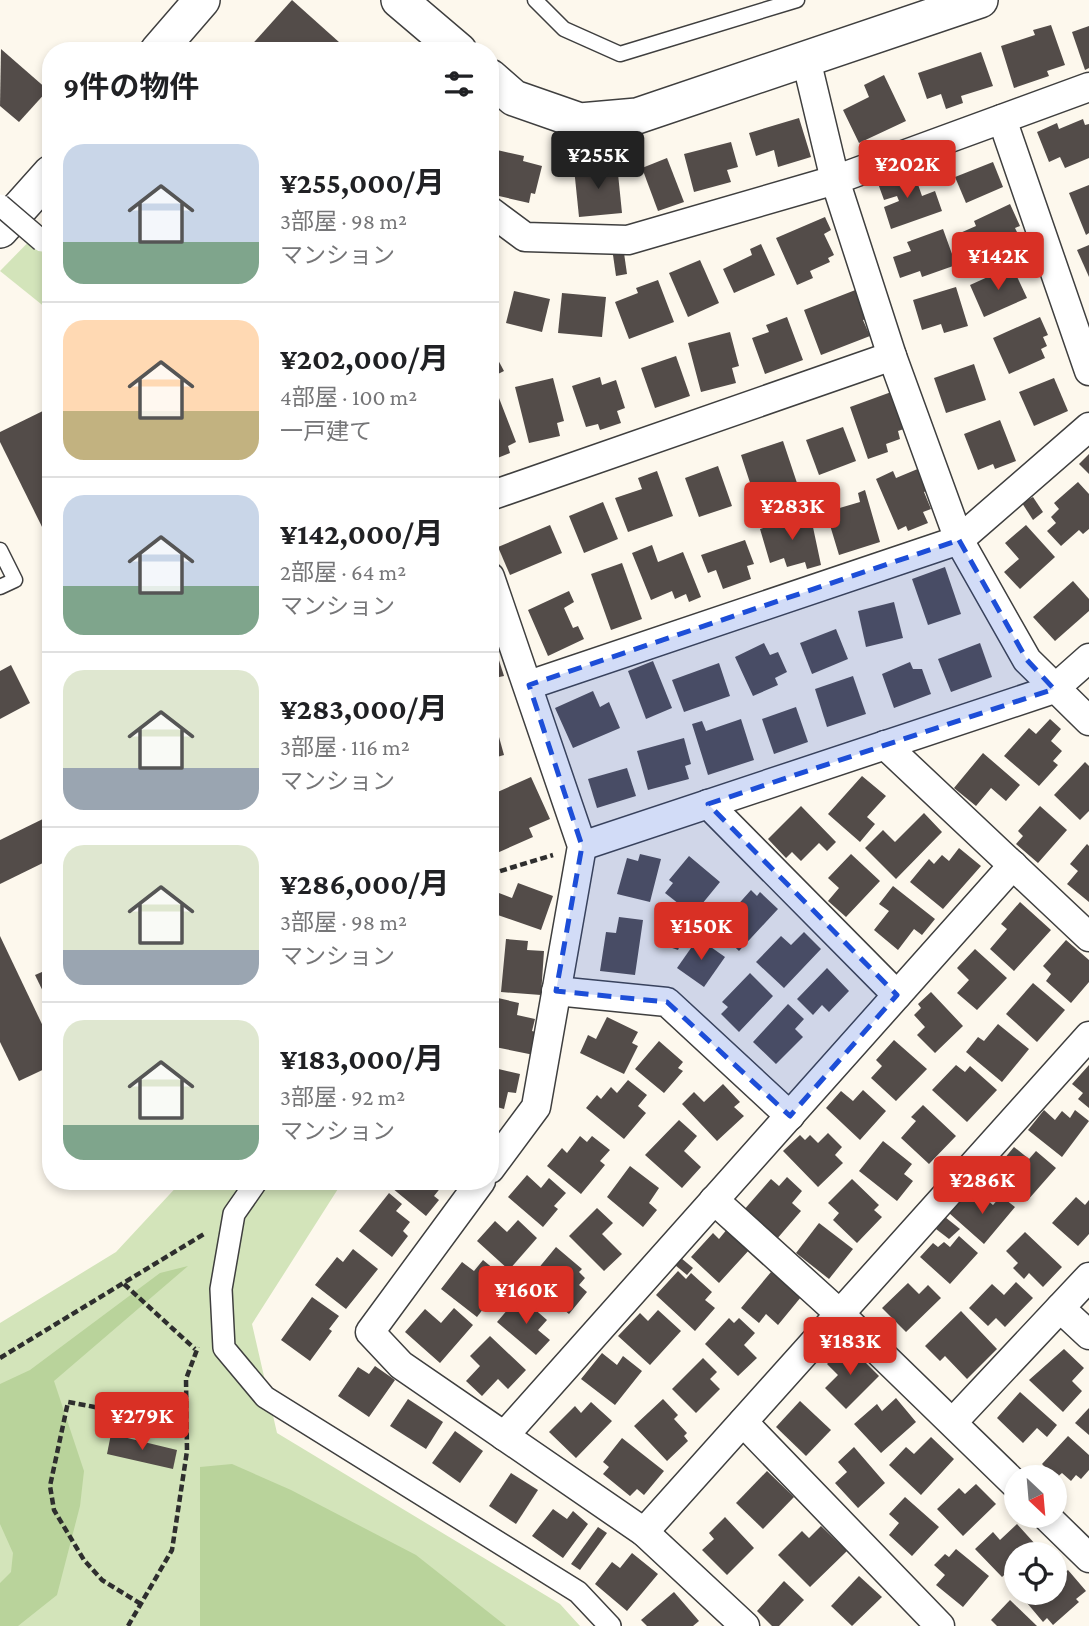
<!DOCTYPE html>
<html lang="ja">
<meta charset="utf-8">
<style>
:root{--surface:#fff;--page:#f6f6f6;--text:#202124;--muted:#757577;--line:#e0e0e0;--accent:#d93025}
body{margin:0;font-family:"Crimson Pro","Noto Sans JP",serif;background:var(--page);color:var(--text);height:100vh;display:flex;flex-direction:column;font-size:26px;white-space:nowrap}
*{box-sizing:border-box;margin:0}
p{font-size:23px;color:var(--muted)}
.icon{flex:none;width:38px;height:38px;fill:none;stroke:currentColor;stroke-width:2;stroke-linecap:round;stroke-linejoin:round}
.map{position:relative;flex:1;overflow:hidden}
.sheet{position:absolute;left:42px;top:42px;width:457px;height:1148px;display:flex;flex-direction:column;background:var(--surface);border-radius:28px;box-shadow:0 4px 10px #0003}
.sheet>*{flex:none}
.needle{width:46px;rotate:154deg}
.fabs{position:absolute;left:1004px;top:1465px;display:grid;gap:14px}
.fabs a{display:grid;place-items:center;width:63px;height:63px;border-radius:50%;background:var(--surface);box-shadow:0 4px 10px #0003;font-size:35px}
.price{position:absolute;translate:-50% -60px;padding:0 16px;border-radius:7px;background:var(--accent);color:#fff;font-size:23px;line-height:46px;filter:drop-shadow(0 2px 4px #0008)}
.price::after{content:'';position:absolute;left:50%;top:42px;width:21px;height:16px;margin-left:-10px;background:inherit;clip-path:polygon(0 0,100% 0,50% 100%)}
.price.on{background:#222;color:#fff}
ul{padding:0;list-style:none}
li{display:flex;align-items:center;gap:21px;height:175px;padding:0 21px}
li+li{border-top:2px solid var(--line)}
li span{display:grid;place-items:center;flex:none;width:196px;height:140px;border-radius:21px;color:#555}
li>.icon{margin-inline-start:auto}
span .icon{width:84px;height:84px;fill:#fffc;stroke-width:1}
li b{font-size:30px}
h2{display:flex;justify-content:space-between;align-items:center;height:84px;padding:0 21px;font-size:30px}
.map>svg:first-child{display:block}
</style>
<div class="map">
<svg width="1089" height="1626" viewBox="0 0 1089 1626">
<rect width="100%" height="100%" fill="#fdf8ed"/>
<g fill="#d3e4ba">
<path d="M51,219V312L0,271Z"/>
<path d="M182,1181H343L252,1324L277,1433L560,1604L580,1626H0V1323L116,1252Z"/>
</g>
<g fill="#b9d39b">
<path d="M188,1266L54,1381L84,1471L80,1506L57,1595L18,1626H0V1583L11,1572L13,1553L0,1524V1384L30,1370L160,1273Z"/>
<path d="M232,1464L291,1490L416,1555L506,1626H200V1467Z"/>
</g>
<g fill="#534c49">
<path d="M292,0L349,51H246Z"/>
<path d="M1051,25L1065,65L1047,71L1049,76L1014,88L1001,46L1035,35L1033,30Z"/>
<path d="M1089,26V68L1085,70L1072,32Z"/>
<path d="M1,49L48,90L19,122L0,106Z"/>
<path d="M981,52L993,86L961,96L963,103L946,109L941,94L927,99L918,73Z"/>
<path d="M884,75L906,121L859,143L843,110L869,97L864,85Z"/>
<path d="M799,118L811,157L778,167L774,150L756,156L749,133Z"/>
<path d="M1083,119L1085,125L1089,124V158L1065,168L1060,157L1049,162L1037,132L1057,123L1059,129Z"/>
<path d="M731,142L738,167L727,170L731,182L694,192L684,154Z"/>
<path d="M497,150L524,156L523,161L542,166L535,194L531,193L529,203L490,194Z"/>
<path d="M667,158L684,202L658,211L642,168Z"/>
<path d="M993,162L1003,187L966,203L955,177Z"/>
<path d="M617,164L622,213L579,217L574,168Z"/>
<path d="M895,172L898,180L914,173L922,196L935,191L942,211L891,229L884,207L899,201L897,196L884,200L876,178Z"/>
<path d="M1089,185V233L1086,235L1069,193Z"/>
<path d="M1010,204L1020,226L1015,228L1022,242L974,263L960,233L976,226L974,221Z"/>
<path d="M825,217L831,230L824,234L834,255L828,258L830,262L810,271L813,278L797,285L776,238Z"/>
<path d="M943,229L956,265L922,277L920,271L900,278L893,257L911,251L907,242Z"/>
<path d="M761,244L775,275L734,293L723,269L752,255L750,249Z"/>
<path d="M1089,245V277L1077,250Z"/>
<path d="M624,253L627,274L616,276L613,255Z"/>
<path d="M700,260L719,303L688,317L669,273Z"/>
<path d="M1012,266L1027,298L984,317L970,285Z"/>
<path d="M658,280L674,322L629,339L615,302L638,293L636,288Z"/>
<path d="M956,287L968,326L944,333L941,324L922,330L913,300Z"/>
<path d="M858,289L870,318L863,320L870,336L821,355L804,310Z"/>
<path d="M514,291L550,299L542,332L506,323Z"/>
<path d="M562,293L606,297L602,337L558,333Z"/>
<path d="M787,317L803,360L765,374L752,338L769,332L766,325Z"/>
<path d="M1040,317L1048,335L1043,337L1047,346L1041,349L1045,358L1009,374L993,338Z"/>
<path d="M730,332L739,366L732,368L736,383L701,392L688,343Z"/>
<path d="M490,345L504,371L490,378Z"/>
<path d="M676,356L690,396L655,408L641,368Z"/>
<path d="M974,364L986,400L946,413L934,378Z"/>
<path d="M600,377L602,385L616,380L625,408L617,411L621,423L600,430L598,424L586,427L572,386Z"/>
<path d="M553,378L564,421L557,423L560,436L529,443L515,387Z"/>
<path d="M1054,378L1068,411L1034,426L1019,392Z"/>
<path d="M894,391L907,428L898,431L900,439L886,444L888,452L868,459L850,407Z"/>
<path d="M499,398L516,442L508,446L510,453L490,461V402Z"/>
<path d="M51,407V545L0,442V432Z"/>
<path d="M1000,420L1016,461L995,469L993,464L978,470L964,434Z"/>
<path d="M843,427L856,461L819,475L806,440Z"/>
<path d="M783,441L798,486L774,494L771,486L753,492L741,455Z"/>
<path d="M1089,454V474L1079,464Z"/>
<path d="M718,466L732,506L699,517L685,478Z"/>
<path d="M920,468L929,490L924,492L931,509L923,512L928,523L908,531L906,526L898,530L876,479L893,471L896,478Z"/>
<path d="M657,471L673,516L628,532L615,498L642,489L638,478Z"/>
<path d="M1078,482L1089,494V529L1083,534L1079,530L1061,546L1047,531L1056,523L1051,517L1059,509L1054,503Z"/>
<path d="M865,490L880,542L839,555L826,512L860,502L858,493Z"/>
<path d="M1033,497L1043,512L1033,520L1022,503Z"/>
<path d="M603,502L618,539L584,553L569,516Z"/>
<path d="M810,513L821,565L807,569L805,562L787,567L784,558L770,563L760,529Z"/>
<path d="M550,525L562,553L510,575L498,547Z"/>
<path d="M1026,525L1055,557L1020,589L1004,572L1019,559L1005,543Z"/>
<path d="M745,540L754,564L747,566L751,579L723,589L716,570L708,573L701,555Z"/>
<path d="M652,545L658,562L683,552L701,597L689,602L686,594L675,599L672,591L651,600L632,553Z"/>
<path d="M622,563L642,619L611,630L591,574Z"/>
<path d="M945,567L961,614L928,625L912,579Z"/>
<path d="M1073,581L1089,599V611L1055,641L1033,617Z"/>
<path d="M569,591L574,602L564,608L573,628L578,626L584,639L548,656L528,610Z"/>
<path d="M894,602L903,638L866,647L858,611Z"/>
<path d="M836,629L848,659L812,674L800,643Z"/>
<path d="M764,643L770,655L778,652L787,672L775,678L778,685L753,696L735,657Z"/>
<path d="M980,643L992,677L951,692L938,659Z"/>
<path d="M497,654L504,676L490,679V656Z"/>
<path d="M653,661L672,708L646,719L628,671Z"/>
<path d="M910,662L913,669H922L931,694L894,708L882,674Z"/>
<path d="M719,663L730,696L684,712L672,680Z"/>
<path d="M11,665L30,703L0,719V671Z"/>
<path d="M853,676L866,714L827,727L815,689Z"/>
<path d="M593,691L600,707L609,702L620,728L573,748L555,708Z"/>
<path d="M796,707L808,742L774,754L762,719Z"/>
<path d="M741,719L754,760L708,775L692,724L702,721L706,731Z"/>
<path d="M1050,719L1061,729L1051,741L1062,751L1053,761L1058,765L1039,786L1004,756L1029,728L1036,734Z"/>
<path d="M491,731L493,739L499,737L504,755L490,759Z"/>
<path d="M684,738L691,764L685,766L689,779L648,790L637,751Z"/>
<path d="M983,753L1020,785L1006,801L991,788L976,806L954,788Z"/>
<path d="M1085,762L1089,766V811L1080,820L1054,795Z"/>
<path d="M627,768L636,796L597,808L588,779Z"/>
<path d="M862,776L886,796L867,817L875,824L860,842L828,814Z"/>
<path d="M531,777L550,819L529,828L533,837L497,853L490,838V809L498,806L493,794Z"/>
<path d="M801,806L836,842L827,851L819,843L801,861L792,852L786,858L768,839Z"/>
<path d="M1040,806L1067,830L1038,863L1016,844L1023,836L1018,831Z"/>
<path d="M924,813L942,832L896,879L865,848L883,830L895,842Z"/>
<path d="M51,815V859L0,884V840Z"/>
<path d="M1087,844L1089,846V902L1067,884L1078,871L1070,864Z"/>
<path d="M959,848L981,866L943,909L910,882L929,859L934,864L942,855L949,861Z"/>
<path d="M640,854L661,859L650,902L617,894L627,858L638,861Z"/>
<path d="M851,854L880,881L846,917L828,901L839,888L828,878Z"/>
<path d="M689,856L720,882L693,915L665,893L673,883L669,880Z"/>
<path d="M518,883L553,896L541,930L492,913L499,893L512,898Z"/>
<path d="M893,886L935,919L922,935L914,929L898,950L874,930L889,911L879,904Z"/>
<path d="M751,890L757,896L760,892L778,909L739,951L716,929Z"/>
<path d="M1020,902L1051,930L1014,971L990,949L1007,929L1001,924Z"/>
<path d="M619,917L643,920L635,975L600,971L606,932L616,933Z"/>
<path d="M661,927L684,936L678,950L655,942Z"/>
<path d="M804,932L821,949L784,988L756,962L781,936L791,945Z"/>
<path d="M0,936L51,1043V1066L19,1081L0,1042Z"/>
<path d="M698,938L725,957L704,987L677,968Z"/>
<path d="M506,939L528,941L527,950L544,951L541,995L501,992Z"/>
<path d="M1066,940L1089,960V982L1071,1003L1046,981L1051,974L1043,966Z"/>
<path d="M975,949L1007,978L977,1010L957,993L969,980L957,968Z"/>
<path d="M51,968V1008L35,975Z"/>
<path d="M827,968L849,991L829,1012L822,1005L813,1015L797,999Z"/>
<path d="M750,973L773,996L739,1032L721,1014L728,1007L722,1002Z"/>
<path d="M1033,983L1065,1010L1037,1042L1006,1014Z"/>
<path d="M931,992L963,1026L935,1053L917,1035L925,1027L914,1015L921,1008L918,1004Z"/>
<path d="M498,998L519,1003L517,1015L535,1019L532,1031L539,1033L534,1055L490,1046Z"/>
<path d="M788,1004L804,1019L795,1029L803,1037L776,1064L753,1042Z"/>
<path d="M607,1017L638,1032L632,1043L638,1046L624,1074L580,1053L588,1035L596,1039Z"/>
<path d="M998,1024L1029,1049L1002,1082L966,1052L978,1037L984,1041Z"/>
<path d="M894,1040L927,1069L896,1101L871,1078L882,1066L876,1060Z"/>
<path d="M659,1041L683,1062L678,1068L683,1071L664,1093L635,1069Z"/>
<path d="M956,1065L965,1072L970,1066L997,1090L967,1122L932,1090Z"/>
<path d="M1089,1065V1108L1078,1099L1083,1093L1072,1084Z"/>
<path d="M490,1067L520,1074L516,1093L508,1092L504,1109L490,1105Z"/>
<path d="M628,1080L647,1095L638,1106L646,1113L624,1139L586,1108L597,1095L601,1099L611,1087L617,1093Z"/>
<path d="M723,1084L740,1102L734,1107L744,1116L717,1141L682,1104L694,1092L704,1102Z"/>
<path d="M863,1090L886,1111L860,1140L826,1108L841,1091L853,1101Z"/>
<path d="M923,1105L956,1136L929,1164L901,1138L916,1121L911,1117Z"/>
<path d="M1044,1110L1055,1120L1062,1111L1070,1118L1075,1110L1089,1121L1062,1157L1028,1130Z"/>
<path d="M679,1120L697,1136L684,1151L701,1167L682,1188L645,1155Z"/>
<path d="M828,1133L842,1147L835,1155L843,1163L818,1187L783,1151L800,1135L805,1140L810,1135L818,1143Z"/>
<path d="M580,1136L587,1142L592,1136L610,1150L600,1161L605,1165L581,1194L547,1166L562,1148L567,1153Z"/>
<path d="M883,1141L912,1164L904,1174L913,1181L897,1201L859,1171Z"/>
<path d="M1014,1147L1029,1159L1036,1151L1056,1168L1027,1201L993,1172Z"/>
<path d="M630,1166L659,1188L649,1203L657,1210L643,1227L607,1197Z"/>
<path d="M983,1174L998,1188L989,1197L985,1194L980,1199L969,1188Z"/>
<path d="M527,1175L541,1188L549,1178L566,1193L554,1206L558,1209L543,1227L508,1197Z"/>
<path d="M787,1177L802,1191L792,1203L801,1211L776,1240L743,1211L771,1179L779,1186Z"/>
<path d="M852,1179L879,1205L874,1210L882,1217L857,1243L833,1220L839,1213L828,1203Z"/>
<path d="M398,1181H446L434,1196L439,1200L426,1216L392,1188Z"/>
<path d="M389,1193L402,1204L396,1211L410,1222L403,1231L408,1236L392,1257L359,1231Z"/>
<path d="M965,1194L981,1207L987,1200L993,1205L1001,1196L1015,1207L984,1244L949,1213Z"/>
<path d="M1076,1197L1085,1205L1089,1200V1234L1078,1246L1052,1223Z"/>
<path d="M597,1208L613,1223L602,1234L622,1254L604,1271L569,1236Z"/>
<path d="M945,1217L960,1229L949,1239L936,1229Z"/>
<path d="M518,1220L537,1238L509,1270L477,1241L495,1221L507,1232Z"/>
<path d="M819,1223L853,1249L829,1279L796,1253Z"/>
<path d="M728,1228L750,1249L719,1283L691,1257L713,1233L719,1239Z"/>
<path d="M1025,1232L1062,1267L1043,1287L1029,1273L1024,1279L1013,1268L1018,1263L1006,1251Z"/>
<path d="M959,1236L978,1253L950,1284L920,1257L933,1243L938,1247L944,1242L950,1247Z"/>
<path d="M556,1247L582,1269L579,1272L585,1278L579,1285L587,1292L569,1314L528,1281Z"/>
<path d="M353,1249L378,1269L346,1309L315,1285L337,1257L343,1262Z"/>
<path d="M675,1253L693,1268L687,1275L669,1260Z"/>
<path d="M483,1260L506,1279L477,1317L441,1289L462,1262L474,1271Z"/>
<path d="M678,1271L686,1279L691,1273L712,1292L705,1300L715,1308L695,1331L656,1295Z"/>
<path d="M771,1272L801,1297L778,1325L766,1314L759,1323L741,1308Z"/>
<path d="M1016,1282L1033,1298L1005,1327L996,1318L988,1326L969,1308L992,1284L1004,1295Z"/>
<path d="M908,1283L919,1294L928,1285L941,1298L906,1332L882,1308Z"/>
<path d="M312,1297L339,1316L329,1329L332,1331L310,1361L281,1340Z"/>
<path d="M523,1299L547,1320L538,1330L550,1340L536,1355L497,1322L509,1308L513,1312Z"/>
<path d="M454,1308L473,1325L440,1363L405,1332L425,1309L441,1323Z"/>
<path d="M658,1310L681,1331L650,1365L618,1336L640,1313L648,1321Z"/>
<path d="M961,1311L997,1349L967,1379L945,1356L940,1361L925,1346Z"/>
<path d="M729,1318L734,1323L739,1318L755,1333L744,1345L757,1358L738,1376L705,1344Z"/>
<path d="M490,1336L526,1370L508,1389L498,1379L482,1396L466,1381L480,1366L470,1356Z"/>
<path d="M847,1344L879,1376L846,1409L825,1388L838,1375L827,1364Z"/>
<path d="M1064,1349L1084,1368L1072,1381L1082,1391L1063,1412L1029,1380Z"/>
<path d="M602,1353L617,1365L623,1356L642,1371L615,1405L581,1379Z"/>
<path d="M703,1358L717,1372L710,1379L720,1389L696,1413L672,1389Z"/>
<path d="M375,1366L395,1380L369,1417L338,1396L358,1367L369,1374Z"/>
<path d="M1020,1392L1057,1425L1047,1437L1037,1428L1023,1443L997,1418Z"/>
<path d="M896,1398L916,1422L881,1453L854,1424L877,1404L882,1411Z"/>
<path d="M408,1399L443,1422L426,1449L390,1426Z"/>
<path d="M663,1399L678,1415L674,1419L687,1433L684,1436L688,1441L667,1461L634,1426Z"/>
<path d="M800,1401L831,1430L806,1456L776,1427Z"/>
<path d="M591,1402L612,1421L576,1458L549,1432L575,1406L581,1413Z"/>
<path d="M1089,1408V1435L1075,1423Z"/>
<path d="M455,1431L483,1451L460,1483L432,1463Z"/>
<path d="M111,1434L177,1450L173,1469L107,1454Z"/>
<path d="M1068,1436L1089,1455V1470L1081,1479L1076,1475L1071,1481L1062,1473L1056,1478L1042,1464Z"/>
<path d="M931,1437L954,1459L921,1495L889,1465L906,1447L914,1454Z"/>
<path d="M622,1438L664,1471L644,1495L637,1489L630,1496L603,1474L609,1467L603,1462Z"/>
<path d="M854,1447L885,1483L858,1508L835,1483L847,1472L838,1462Z"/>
<path d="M767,1471L794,1497L763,1529L736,1503Z"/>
<path d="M511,1473L538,1490L516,1524L489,1506Z"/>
<path d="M976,1484L996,1504L963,1536L937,1509L959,1488L965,1494Z"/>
<path d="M905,1497L939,1527L912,1556L889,1535L899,1523L889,1514Z"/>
<path d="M553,1509L567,1519L573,1511L588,1524L563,1558L532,1536Z"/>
<path d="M725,1517L754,1548L727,1575L702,1550L714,1539L709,1533Z"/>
<path d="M1017,1524L1036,1545L1027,1554H1017V1563L1002,1577L975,1549L993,1532L1000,1540Z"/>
<path d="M821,1526L847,1551L810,1587L778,1555L802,1531L809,1538Z"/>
<path d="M598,1527L607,1533L580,1570L571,1564Z"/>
<path d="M956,1549L989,1576L963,1607L936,1585L945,1575L934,1565L945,1554L949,1557Z"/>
<path d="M632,1553L658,1574L627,1611L595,1584L612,1562L620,1568Z"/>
<path d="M1068,1570L1086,1591L1076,1599L1079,1602L1053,1625L1047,1618L1043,1622L1022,1597L1027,1592H1055V1580Z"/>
<path d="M859,1576L882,1597L852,1626L831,1606Z"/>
<path d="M784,1581L804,1600L779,1626H772L757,1611Z"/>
<path d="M674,1592L699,1621L693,1626H647L641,1620Z"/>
<path d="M1010,1600L1037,1626H997L991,1620Z"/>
</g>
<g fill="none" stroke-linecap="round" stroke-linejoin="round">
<defs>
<g id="service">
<path d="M535,0L564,29L620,54L797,0"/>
<path d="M0,550L15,580L0,587"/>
</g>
<path id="pedestrian" d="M257,1181L234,1214L221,1289L224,1348L265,1397L578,1592L610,1626"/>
<g id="minor">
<path d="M806,59L835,180L892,356L959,540L1027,660L1089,721"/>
<path d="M1002,119L1089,371"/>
<path d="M490,211L525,237L628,240L835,180L1089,87"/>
<path d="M490,496L892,356"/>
<path d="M490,577L582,846L536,1107L490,1169"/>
<path d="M529,685L959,540L1089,427"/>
<path d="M885,745L1089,937"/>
<path d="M708,804L897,995"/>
<path d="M582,846L1054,689L1089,658"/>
<path d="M556,991L667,1002L790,1116"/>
<path d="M481,1181L370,1332L401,1365L644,1532L745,1626"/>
<path d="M714,1200L840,1314L1017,1486"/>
<path d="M1060,1308L1089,1335"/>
<path d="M743,1422L940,1626"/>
<path d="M953,1422L1089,1277"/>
<path d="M504,1436L1013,865"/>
<path d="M1046,1516L1089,1558"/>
<path d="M644,1532L1089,1036"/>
</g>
<g id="tertiary">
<path d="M399,0L459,51"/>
<path d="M158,51L202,0"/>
<path d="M490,77L514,98L580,121L637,116L980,0"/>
<path d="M0,230L51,173"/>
</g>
</defs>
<use href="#service" stroke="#3f3f3f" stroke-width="17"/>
<use href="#pedestrian" stroke="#3f3f3f" stroke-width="24"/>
<use href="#minor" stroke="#3f3f3f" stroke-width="31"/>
<use href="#tertiary" stroke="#3f3f3f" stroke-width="38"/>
<g stroke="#2e2e2e" stroke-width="4.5" stroke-dasharray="7 3.5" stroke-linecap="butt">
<path d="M490,870L497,872L553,855"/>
<path d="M124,1284L195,1349"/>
<path d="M0,1358L204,1234"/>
<path d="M141,1604L102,1580L84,1560L54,1510L50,1486L68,1402L186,1424"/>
<path d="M128,1626L172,1550L187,1451L186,1379L198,1347"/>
</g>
<use href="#service" stroke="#fff" stroke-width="14"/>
<use href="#pedestrian" stroke="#fff" stroke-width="21"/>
<use href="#minor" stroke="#fff" stroke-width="28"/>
<use href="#tertiary" stroke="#fff" stroke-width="35"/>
<defs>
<path id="pedestrian-bridge" d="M0,205L42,241"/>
</defs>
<use href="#pedestrian-bridge" stroke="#3f3f3f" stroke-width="24" stroke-linecap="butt"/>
<use href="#pedestrian-bridge" stroke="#fff" stroke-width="21"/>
</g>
<path fill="#1d4ed8" fill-opacity="0.2" stroke="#1d4ed8" stroke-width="5" stroke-dasharray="14 9" stroke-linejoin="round" d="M959,540L1027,660L1054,689L708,804L897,995L790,1116L667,1002L556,991L582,846L529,685Z"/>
</svg>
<div class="fabs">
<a><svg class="needle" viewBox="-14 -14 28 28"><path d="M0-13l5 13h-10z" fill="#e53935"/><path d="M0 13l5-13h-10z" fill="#757577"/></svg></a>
<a><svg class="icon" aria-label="locate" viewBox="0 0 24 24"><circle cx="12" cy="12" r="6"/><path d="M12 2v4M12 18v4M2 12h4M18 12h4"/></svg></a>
</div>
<b class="price on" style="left:598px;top:191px">¥255K</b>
<b class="price" style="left:907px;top:200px">¥202K</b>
<b class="price" style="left:998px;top:292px">¥142K</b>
<b class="price" style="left:792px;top:542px">¥283K</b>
<b class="price" style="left:701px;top:962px">¥150K</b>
<b class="price" style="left:982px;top:1216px">¥286K</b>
<b class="price" style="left:526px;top:1326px">¥160K</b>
<b class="price" style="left:850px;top:1377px">¥183K</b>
<b class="price" style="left:142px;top:1452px">¥279K</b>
<section class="sheet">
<h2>9件の物件<svg class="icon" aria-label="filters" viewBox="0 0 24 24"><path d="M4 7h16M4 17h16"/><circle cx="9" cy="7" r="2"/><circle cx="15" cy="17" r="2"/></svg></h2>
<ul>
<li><span style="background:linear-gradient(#c9d6e8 70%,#7fa58c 0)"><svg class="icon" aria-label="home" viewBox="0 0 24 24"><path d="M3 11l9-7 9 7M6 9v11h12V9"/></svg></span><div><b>¥255,000/月</b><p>3部屋 · 98 m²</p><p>マンション</p></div></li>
<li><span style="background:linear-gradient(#ffd9b3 65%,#c2b280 0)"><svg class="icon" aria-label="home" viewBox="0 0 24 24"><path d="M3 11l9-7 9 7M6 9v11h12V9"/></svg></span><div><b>¥202,000/月</b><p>4部屋 · 100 m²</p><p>一戸建て</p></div></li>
<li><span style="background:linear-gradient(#c9d6e8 65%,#7fa58c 0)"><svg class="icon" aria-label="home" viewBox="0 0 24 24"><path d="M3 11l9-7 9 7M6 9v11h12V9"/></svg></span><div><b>¥142,000/月</b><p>2部屋 · 64 m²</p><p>マンション</p></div></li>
<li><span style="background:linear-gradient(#dfe7d0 70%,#9aa5b1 0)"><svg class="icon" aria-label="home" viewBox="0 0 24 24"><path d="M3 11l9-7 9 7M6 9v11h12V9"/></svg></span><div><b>¥283,000/月</b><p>3部屋 · 116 m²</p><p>マンション</p></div></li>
<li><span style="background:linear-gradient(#dfe7d0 75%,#9aa5b1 0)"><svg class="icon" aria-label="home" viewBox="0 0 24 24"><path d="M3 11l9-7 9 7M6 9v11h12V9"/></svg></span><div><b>¥286,000/月</b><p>3部屋 · 98 m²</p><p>マンション</p></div></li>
<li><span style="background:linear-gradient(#dfe7d0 75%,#7fa58c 0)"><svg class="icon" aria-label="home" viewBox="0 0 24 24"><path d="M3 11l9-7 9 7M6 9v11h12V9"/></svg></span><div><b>¥183,000/月</b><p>3部屋 · 92 m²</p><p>マンション</p></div></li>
</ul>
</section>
</div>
